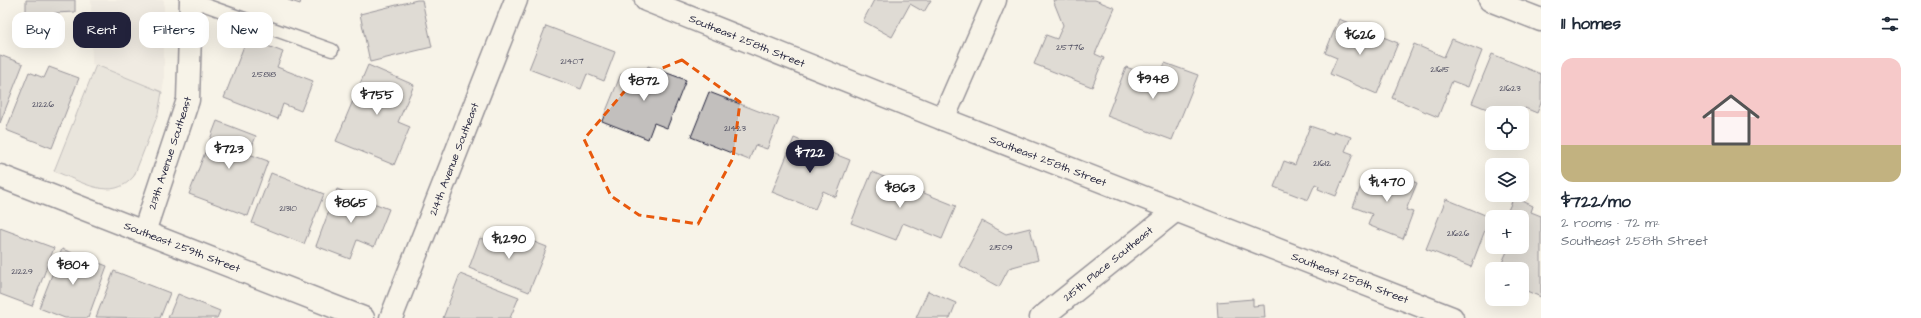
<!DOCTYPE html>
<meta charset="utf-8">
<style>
:root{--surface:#fff;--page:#f6f6f7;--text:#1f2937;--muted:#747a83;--accent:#22223b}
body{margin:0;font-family:"Architects Daughter",sans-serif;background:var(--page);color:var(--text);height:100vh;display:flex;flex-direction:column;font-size:15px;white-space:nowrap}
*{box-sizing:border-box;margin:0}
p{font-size:13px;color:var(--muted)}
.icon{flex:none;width:22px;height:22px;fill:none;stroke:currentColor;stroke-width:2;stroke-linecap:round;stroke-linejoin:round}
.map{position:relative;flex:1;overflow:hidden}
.panel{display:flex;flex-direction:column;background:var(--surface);width:380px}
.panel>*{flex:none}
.banner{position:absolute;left:12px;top:12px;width:380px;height:36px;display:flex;gap:8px}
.fabs{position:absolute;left:1485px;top:106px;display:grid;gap:8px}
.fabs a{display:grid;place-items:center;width:44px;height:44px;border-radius:8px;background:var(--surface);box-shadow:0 4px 16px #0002;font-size:20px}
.price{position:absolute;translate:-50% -34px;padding:0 9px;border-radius:14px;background:#fff;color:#222;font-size:13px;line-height:26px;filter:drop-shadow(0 1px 2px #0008)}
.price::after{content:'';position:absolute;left:50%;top:24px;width:12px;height:9px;margin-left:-6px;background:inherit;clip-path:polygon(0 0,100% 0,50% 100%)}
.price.on{background:var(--accent);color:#fff}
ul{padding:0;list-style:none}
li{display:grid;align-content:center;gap:8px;height:212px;padding:0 20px}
li span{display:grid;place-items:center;height:124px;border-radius:12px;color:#555}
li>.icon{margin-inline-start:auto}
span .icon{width:72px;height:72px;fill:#fffc;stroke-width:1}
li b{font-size:17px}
h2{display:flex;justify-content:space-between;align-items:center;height:48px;padding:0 20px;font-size:17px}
.tag{padding:0 14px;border-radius:12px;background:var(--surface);box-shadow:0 4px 16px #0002;font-size:14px;line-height:36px}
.tag.on{background:var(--accent);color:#fff}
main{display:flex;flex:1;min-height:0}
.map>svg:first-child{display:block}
</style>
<main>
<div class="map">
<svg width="1541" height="318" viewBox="0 0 1541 318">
<rect width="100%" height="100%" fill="#f7f3e8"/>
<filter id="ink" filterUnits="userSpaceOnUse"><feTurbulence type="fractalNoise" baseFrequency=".025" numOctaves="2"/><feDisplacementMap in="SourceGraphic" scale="8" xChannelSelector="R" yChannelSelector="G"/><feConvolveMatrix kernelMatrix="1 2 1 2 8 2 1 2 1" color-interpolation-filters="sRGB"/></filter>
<g filter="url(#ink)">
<path fill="#e7e3db" d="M91,0H164V82L162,92L92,64Z"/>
<path fill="#d8d5cf" stroke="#7d7c85" d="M96,65L162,92L158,114L134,176C112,203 81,181 54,171Z"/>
<g fill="#c2bfbd" stroke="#22223b">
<path d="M26,0H75V12L54,13L55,27H26Z"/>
<path d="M288,0H301L300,4Z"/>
<path d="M417,0H422L432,47L370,62L360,14Z"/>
<path d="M874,0H931L924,12L910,4L892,37L863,21Z"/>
<path d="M1053,0H1095L1115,8L1095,54L1104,58L1092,87L1034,64L1046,35L1057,39L1063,25Z"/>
<path d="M1339,19L1398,43L1377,94L1330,74L1337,58L1325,53Z"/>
<path d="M546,26L615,52L604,81L587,74L581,89L529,69Z"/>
<path d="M247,38L283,52L277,67L313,81L301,111L283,104L278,119L224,98Z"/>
<path d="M1452,39L1482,51L1468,87L1452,81L1438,117L1392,98L1414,44L1444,57Z"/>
<path d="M1492,54L1541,74V103L1537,113L1525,108L1522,116V113H1497L1472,103Z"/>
<path d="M0,55L23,64L0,123Z"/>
<path d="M1165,63L1198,75L1172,140L1107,116L1126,67L1159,79Z"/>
<path d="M368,65L414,85L398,122L410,127L394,165L336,141Z"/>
<path d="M648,66L686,80L667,128L654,123L648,139L602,121L621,74L642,82Z"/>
<path d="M49,67L79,78L52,148L6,130L29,72L44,78Z"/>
<path d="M709,92L779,119L767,149L755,145L749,160L691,137Z"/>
<path d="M217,121L256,136L249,154L268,161L248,216L189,194Z"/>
<path d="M1310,126L1333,134L1334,131L1351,137L1345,151L1353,154L1336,196L1318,189L1319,186L1315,184L1308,200L1274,187L1284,161L1295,165Z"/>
<path d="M794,138L850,160L836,197L823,191L815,209L772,192Z"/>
<path d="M1384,170L1417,183L1406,210L1413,212L1403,239L1368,225L1372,214L1353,207L1365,175L1379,181Z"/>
<path d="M872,172L956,206L942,239L903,223L896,240L851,223Z"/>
<path d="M271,173L324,194L304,244L252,223Z"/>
<path d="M337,189L389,209L374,247L357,240L350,259L316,246Z"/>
<path d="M1514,197L1533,206L1531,212L1541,216V297L1522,289V269H1510L1501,265L1509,247H1522V217H1505Z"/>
<path d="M1446,199L1490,217L1471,267L1426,249Z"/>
<path d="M982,221L1006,234L1030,228L1038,260L1009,268L999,287L959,265Z"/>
<path d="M0,228L54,248L32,306L0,294Z"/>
<path d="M501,229L547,247L529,292L469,268L480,238L495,244Z"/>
<path d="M62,249L107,266L88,318H65L39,308Z"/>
<path d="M114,271L170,293L160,318L96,317Z"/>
<path d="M460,274L519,297L510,318H443Z"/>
<path d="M928,291L956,303L950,318H916Z"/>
<path d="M178,294L220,311L217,318H168Z"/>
<path d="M1253,299V306L1264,305L1265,318H1218L1217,302Z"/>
</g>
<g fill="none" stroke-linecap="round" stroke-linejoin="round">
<defs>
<path id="lane" d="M191,0L332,50"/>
<g id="street">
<path d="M646,0L943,119L1452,318"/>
<path d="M1490,0L1541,20"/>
<path d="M943,119L995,0"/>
<path d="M0,176L363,318"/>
<path d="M144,232L188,100L191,0"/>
<path d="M391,318L516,0"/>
<path d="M1041,318L1176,210"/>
</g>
</defs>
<use href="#lane" stroke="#22223b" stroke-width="15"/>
<use href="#street" stroke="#22223b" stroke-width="25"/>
<use href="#lane" stroke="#f7f3e8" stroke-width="12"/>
<use href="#street" stroke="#f7f3e8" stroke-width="22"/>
</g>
</g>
<path d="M0 0H1541V318H0ZM682,60L740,102L733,158L698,224L639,215L611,196L584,139L635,79Z" fill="#f7f3e8" fill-opacity=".55" fill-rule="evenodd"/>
<path fill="none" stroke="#e8590c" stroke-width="3" stroke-dasharray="8 5" stroke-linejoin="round" d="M682,60L740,102L733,158L698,224L639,215L611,196L584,139L635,79Z"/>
<g text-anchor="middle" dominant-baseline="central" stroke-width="4" stroke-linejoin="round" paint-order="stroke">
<g font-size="9" fill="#4a495c">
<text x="1070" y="47">25776</text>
<text x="572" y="61">21407</text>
<text x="1440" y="69">21615</text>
<text x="264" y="74">25818</text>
<text x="1510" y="88">21623</text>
<text x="43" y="104">21226</text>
<text x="735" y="128">21423</text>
<text x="1322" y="163">21612</text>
<text x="288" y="208">21310</text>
<text x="1458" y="233">21626</text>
<text x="1001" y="247">21509</text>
<text x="22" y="271">21229</text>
</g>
<g font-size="11" fill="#22223b" stroke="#f7f3e8">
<text transform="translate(747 41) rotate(22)">Southeast 258th Street</text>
<text transform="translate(170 153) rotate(-72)">213th Avenue Southeast</text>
<text transform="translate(454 159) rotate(-69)">214th Avenue Southeast</text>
<text transform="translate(1048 161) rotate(21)">Southeast 258th Street</text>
<text transform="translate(182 247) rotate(21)">Southeast 259th Street</text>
<text transform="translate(1108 264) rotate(-39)">215th Place Southeast</text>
<text transform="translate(1350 278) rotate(21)">Southeast 258th Street</text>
</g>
</g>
</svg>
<div class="fabs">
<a><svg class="icon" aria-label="locate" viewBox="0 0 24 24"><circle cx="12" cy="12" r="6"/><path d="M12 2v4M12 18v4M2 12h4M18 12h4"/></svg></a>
<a><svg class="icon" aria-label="layers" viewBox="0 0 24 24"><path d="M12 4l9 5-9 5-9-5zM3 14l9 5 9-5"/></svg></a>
<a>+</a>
<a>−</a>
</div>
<b class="price" style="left:1360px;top:56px">$626</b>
<b class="price" style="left:1153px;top:100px">$948</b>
<b class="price" style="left:644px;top:102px">$872</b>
<b class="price" style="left:377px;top:116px">$755</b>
<b class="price" style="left:229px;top:170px">$723</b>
<b class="price on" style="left:810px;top:174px">$722</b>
<b class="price" style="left:1387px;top:203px">$1,470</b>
<b class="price" style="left:900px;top:209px">$863</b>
<b class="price" style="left:351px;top:224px">$865</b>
<b class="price" style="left:509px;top:260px">$1,290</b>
<b class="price" style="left:73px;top:286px">$804</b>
<div class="banner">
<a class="tag">Buy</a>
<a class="tag on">Rent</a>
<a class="tag">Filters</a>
<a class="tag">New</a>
</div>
</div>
<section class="panel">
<h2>11 homes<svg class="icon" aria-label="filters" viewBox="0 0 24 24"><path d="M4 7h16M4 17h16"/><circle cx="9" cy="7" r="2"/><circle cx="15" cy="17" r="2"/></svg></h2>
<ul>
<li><span style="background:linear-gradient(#f6c9c9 70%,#c2b280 0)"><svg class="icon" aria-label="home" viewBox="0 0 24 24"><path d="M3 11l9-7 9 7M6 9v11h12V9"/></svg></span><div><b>$722/mo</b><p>2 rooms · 72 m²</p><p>Southeast 258th Street</p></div></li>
</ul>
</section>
</main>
